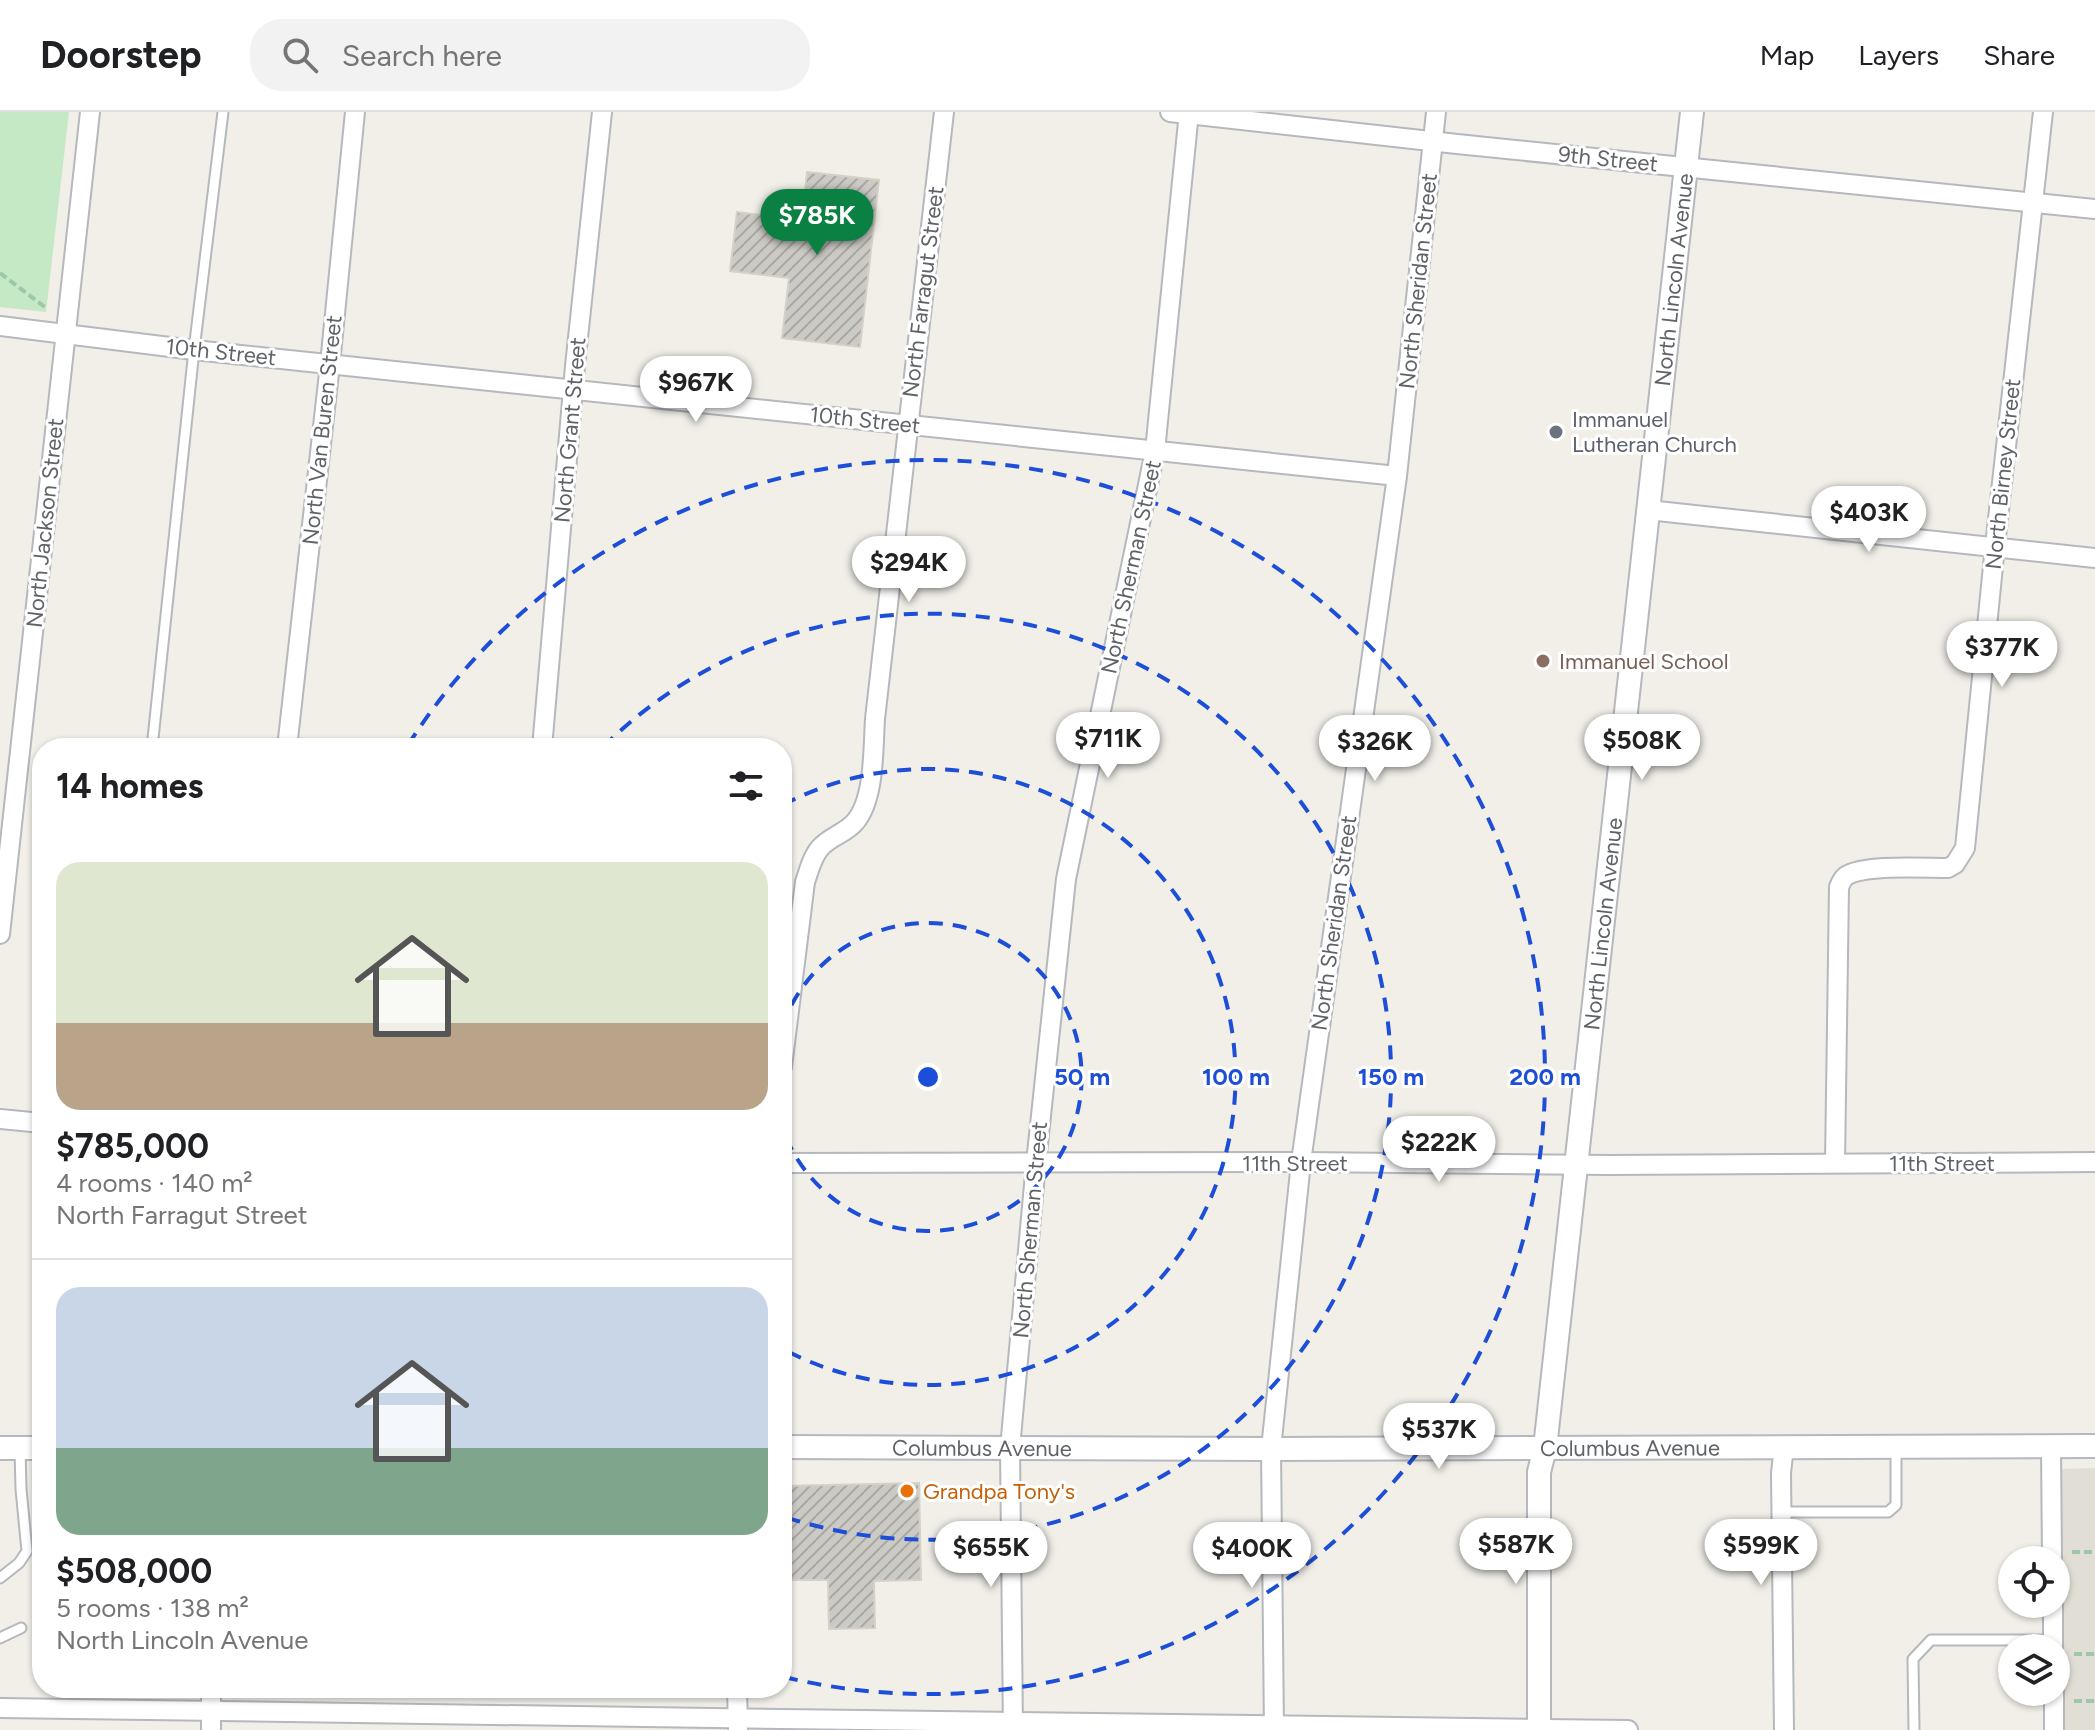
<!DOCTYPE html>
<meta charset="utf-8">
<style>
:root{--surface:#fff;--page:#f2f2f2;--text:#202124;--muted:#757577;--line:#e0e0e0;--accent:#0b8043}
body{margin:0;font-family:Figtree,sans-serif;background:var(--page);color:var(--text);height:100vh;display:flex;flex-direction:column;font-size:30px;white-space:nowrap}
*{box-sizing:border-box;margin:0}
p{font-size:26px;color:var(--muted)}
.icon{flex:none;width:44px;height:44px;fill:none;stroke:currentColor;stroke-width:2;stroke-linecap:round;stroke-linejoin:round}
.map{position:relative;flex:1;overflow:hidden}
.drawer{position:absolute;left:32px;top:626px;width:760px;height:960px;display:flex;flex-direction:column;background:var(--surface);border-radius:32px;box-shadow:0 2px 6px #0004}
.drawer>*{flex:none}
.buttons{position:absolute;left:1998px;top:1434px;display:grid;gap:16px}
.buttons a{display:grid;place-items:center;width:72px;height:72px;border-radius:50%;background:var(--surface);box-shadow:0 2px 6px #0004;font-size:40px}
.price{position:absolute;translate:-50% -68px;padding:0 18px;border-radius:28px;background:#fff;color:#222;font-size:26px;line-height:52px;filter:drop-shadow(0 2px 4px #0008)}
.price::after{content:'';position:absolute;left:50%;top:48px;width:24px;height:18px;margin-left:-12px;background:inherit;clip-path:polygon(0 0,100% 0,50% 100%)}
.price.active{background:var(--accent);color:#fff}
ul{padding:0;list-style:none}
li{display:grid;align-content:center;gap:16px;height:424px;padding:0 24px}
li+li{border-top:2px solid var(--line)}
li span{display:grid;place-items:center;height:248px;border-radius:24px;color:#555}
li>.icon{margin-inline-start:auto}
span .icon{width:144px;height:144px;fill:#fffc;stroke-width:1}
li b{font-size:34px}
h2{display:flex;justify-content:space-between;align-items:center;height:96px;padding:0 24px;font-size:34px}
header{display:flex;align-items:center;gap:48px;box-sizing:border-box;height:112px;padding:0 40px;background:var(--surface);border-bottom:2px solid var(--line)}
header strong{font-size:38px}
nav{display:flex;gap:44px;margin-inline-start:auto;font-size:28px}
.search{width:560px;height:72px;background:var(--page);display:flex;align-items:center;gap:20px;box-sizing:border-box;padding:0 28px;border-radius:32px;color:var(--muted);font-size:30px}
.map>svg:first-child{display:block}
</style>
<header>
<strong>Doorstep</strong>
<div class="search"><svg class="icon" aria-label="search" viewBox="0 0 24 24"><circle cx="10" cy="10" r="6"/><path d="M15 15l6 6"/></svg>Search here</div>
<nav><a>Map</a><a>Layers</a><a>Share</a></nav>
</header>
<div class="map">
<svg width="2095" height="1618" viewBox="0 0 2095 1618">
<defs>
<pattern id="building-hatch" width="6" height="6" patternUnits="userSpaceOnUse" patternTransform="scale(2)"><rect width="6" height="6" fill="#cccac5"/><path d="M-1 1l2-2M0 6l6-6M5 7l2-2" fill="none" stroke="#a9a8a4"/></pattern>
</defs>
<rect width="100%" height="100%" fill="#f1efe8"/>
<path fill="#e1ded6" d="M2095,1356V1618H2063L2062,1357Z"/>
<path fill="#c5e8c5" d="M0,0H69L46,200L0,195Z"/>
<g fill="url(#building-hatch)" stroke="#d6d1c6" stroke-width="2">
<path d="M807,60L879,68L860,235L782,226L789,166L730,159L737,100L802,108Z"/>
<path d="M919,1371L921,1468L874,1469L875,1516L829,1517L828,1468H782V1374Z"/>
</g>
<g fill="none" stroke-linecap="round" stroke-linejoin="round">
<defs>
<g id="service">
<path d="M152,636L194,238L223,0"/>
<path d="M1781,1400H1888L1896,1393V1334"/>
<path d="M0,1466L19,1451L27,1439L21,1377L20,1336"/>
<path d="M0,1526L21,1516"/>
<path d="M1914,1618L1913,1547L1931,1528H2053"/>
</g>
<g id="minor">
<path d="M1170,0L1457,32L2095,97"/>
<path d="M0,214L194,238L1397,364"/>
<path d="M1648,398L2095,446"/>
<path d="M287,636L330,252L355,0"/>
<path d="M542,636L575,254L602,0"/>
<path d="M0,822L90,0"/>
<path d="M782,955L805,770C809,759 812,745 820,736C829,725 846,721 855,710C875,687 873,636 875,607L944,0"/>
<path d="M0,1007L42,1011"/>
<path d="M782,1051L1301,1050L1609,1053L2095,1050"/>
<path d="M1835,1051L1839,775C1841,770 1842,767 1846,764C1864,752 1924,756 1948,756L1955,752L1965,736L1995,434L2043,0"/>
<path d="M2051,1334L2052,1448"/>
<path d="M2053,1492V1536"/>
<path d="M737,1576L738,1617"/>
<path d="M2054,1580V1618"/>
<path d="M0,1596C543,1600 1085,1615 1628,1618"/>
<path d="M211,1618V1576"/>
<path d="M1013,1618L1010,1336L1036,1051L1066,767L1155,339L1189,0"/>
<path d="M1274,1618L1271,1337L1301,1050L1397,364L1436,0"/>
<path d="M1784,1618L1781,1361L1784,1334"/>
</g>
<g id="tertiary">
<path id="s1" d="M782,1335L1271,1337L2095,1334"/>
<path d="M0,1336H42"/>
<path id="s2" d="M1539,1618V1360L1545,1336L1692,0"/>
</g>
</defs>
<use href="#service" stroke="#b5b8bc" stroke-width="13"/>
<use href="#minor" stroke="#b5b8bc" stroke-width="22"/>
<use href="#tertiary" stroke="#b5b8bc" stroke-width="26"/>
<g stroke="#9cc7a9" stroke-width="4" stroke-dasharray="8 4" stroke-linecap="butt">
<path d="M0,161L46,196"/>
<path d="M2072,1440H2095"/>
<path d="M2074,1542H2095"/>
<path d="M2074,1589H2095"/>
</g>
<use href="#service" stroke="#fff" stroke-width="9"/>
<use href="#minor" stroke="#fff" stroke-width="18"/>
<use href="#tertiary" stroke="#fff" stroke-width="22"/>
</g>
<g fill="none" stroke="#1d4ed8" stroke-width="4" stroke-dasharray="14 10">
<path d="M782 915A154 154 0 1 1 782 1015"/>
<path d="M783 693A308 308 0 1 1 783 1237"/>
<path d="M603 635A463 463 0 1 1 785 1405"/>
<path d="M408 633A617 617 0 1 1 784 1565"/>
</g>
<circle fill="#6b7280" stroke="#fff" stroke-width="3" cx="1556" cy="320" r="8"/>
<circle fill="#8d6e63" stroke="#fff" stroke-width="3" cx="1543" cy="549" r="8"/>
<circle fill="#e8710a" stroke="#fff" stroke-width="3" cx="907" cy="1379" r="8"/>
<g text-anchor="middle" dominant-baseline="central" stroke-width="6" stroke-linejoin="round" paint-order="stroke">
<g font-size="22" fill="#5f6368" stroke="#fff">
<text transform="translate(1608 47) rotate(6)">9th Street</text>
<text stroke="none"><textPath href="#s2" startOffset="1458">North Lincoln Avenue</textPath></text>
<text transform="translate(1418 169) rotate(-84)">North Sheridan Street</text>
<text transform="translate(923 180) rotate(-83)">North Farragut Street</text>
<text transform="translate(221 240) rotate(6)">10th Street</text>
<text transform="translate(865 308) rotate(6)">10th Street</text>
<text transform="translate(322 318) rotate(-84)">North Van Buren Street</text>
<text transform="translate(570 318) rotate(-85)">North Grant Street</text>
<text transform="translate(2003 362) rotate(-84)">North Birney Street</text>
<text transform="translate(45 411) rotate(-84)">North Jackson Street</text>
<text transform="translate(1131 455) rotate(-78)">North Sherman Street</text>
<text transform="translate(1334 811) rotate(-82)">North Sheridan Street</text>
<text stroke="none"><textPath href="#s2" startOffset="810">North Lincoln Avenue</textPath></text>
<text x="1295" y="1051">11th Street</text>
<text x="1942" y="1051">11th Street</text>
<text transform="translate(1030 1118) rotate(-85)">North Sherman Street</text>
<text stroke="none"><textPath href="#s1" startOffset="848">Columbus Avenue</textPath></text>
<text stroke="none"><textPath href="#s1" startOffset="200">Columbus Avenue</textPath></text>
</g>
<g font-size="22" fill="#5b616d" stroke="#fff" text-anchor="start">
<text x="1572" y="307">Immanuel<tspan x="1572" dy="25">Lutheran Church</tspan></text>
</g>
<g font-size="22" fill="#785e54" stroke="#fff" text-anchor="start">
<text x="1559" y="549">Immanuel School</text>
</g>
<g font-size="22" fill="#c56008" stroke="#fff" text-anchor="start">
<text x="923" y="1379">Grandpa Tony's</text>
</g>
</g>
<circle cx="928" cy="965" r="12" fill="#1d4ed8" stroke="#fff" stroke-width="4"/>
<g font-size="24" text-anchor="middle" font-weight="bold" fill="#1d4ed8" stroke="#fff" stroke-width="6" stroke-linejoin="round" paint-order="stroke">
<text x="1082" y="973">50 m</text>
<text x="1236" y="973">100 m</text>
<text x="1391" y="973">150 m</text>
<text x="1545" y="973">200 m</text>
</g>
</svg>
<div class="buttons">
<a><svg class="icon" aria-label="locate" viewBox="0 0 24 24"><circle cx="12" cy="12" r="6"/><path d="M12 2v4M12 18v4M2 12h4M18 12h4"/></svg></a>
<a><svg class="icon" aria-label="layers" viewBox="0 0 24 24"><path d="M12 4l9 5-9 5-9-5zM3 14l9 5 9-5"/></svg></a>
</div>
<b class="price active" style="left:817px;top:145px">$785K</b>
<b class="price" style="left:696px;top:312px">$967K</b>
<b class="price" style="left:1869px;top:442px">$403K</b>
<b class="price" style="left:909px;top:492px">$294K</b>
<b class="price" style="left:2002px;top:577px">$377K</b>
<b class="price" style="left:1108px;top:668px">$711K</b>
<b class="price" style="left:1642px;top:670px">$508K</b>
<b class="price" style="left:1375px;top:671px">$326K</b>
<b class="price" style="left:1439px;top:1072px">$222K</b>
<b class="price" style="left:1439px;top:1359px">$537K</b>
<b class="price" style="left:1516px;top:1474px">$587K</b>
<b class="price" style="left:1761px;top:1475px">$599K</b>
<b class="price" style="left:991px;top:1477px">$655K</b>
<b class="price" style="left:1252px;top:1478px">$400K</b>
<section class="drawer">
<h2>14 homes<svg class="icon" aria-label="filters" viewBox="0 0 24 24"><path d="M4 7h16M4 17h16"/><circle cx="9" cy="7" r="2"/><circle cx="15" cy="17" r="2"/></svg></h2>
<ul>
<li><span style="background:linear-gradient(#dfe7d0 65%,#b9a48a 0)"><svg class="icon" aria-label="home" viewBox="0 0 24 24"><path d="M3 11l9-7 9 7M6 9v11h12V9"/></svg></span><div><b>$785,000</b><p>4 rooms · 140 m²</p><p>North Farragut Street</p></div></li>
<li><span style="background:linear-gradient(#c9d6e8 65%,#7fa58c 0)"><svg class="icon" aria-label="home" viewBox="0 0 24 24"><path d="M3 11l9-7 9 7M6 9v11h12V9"/></svg></span><div><b>$508,000</b><p>5 rooms · 138 m²</p><p>North Lincoln Avenue</p></div></li>
</ul>
</section>
</div>
